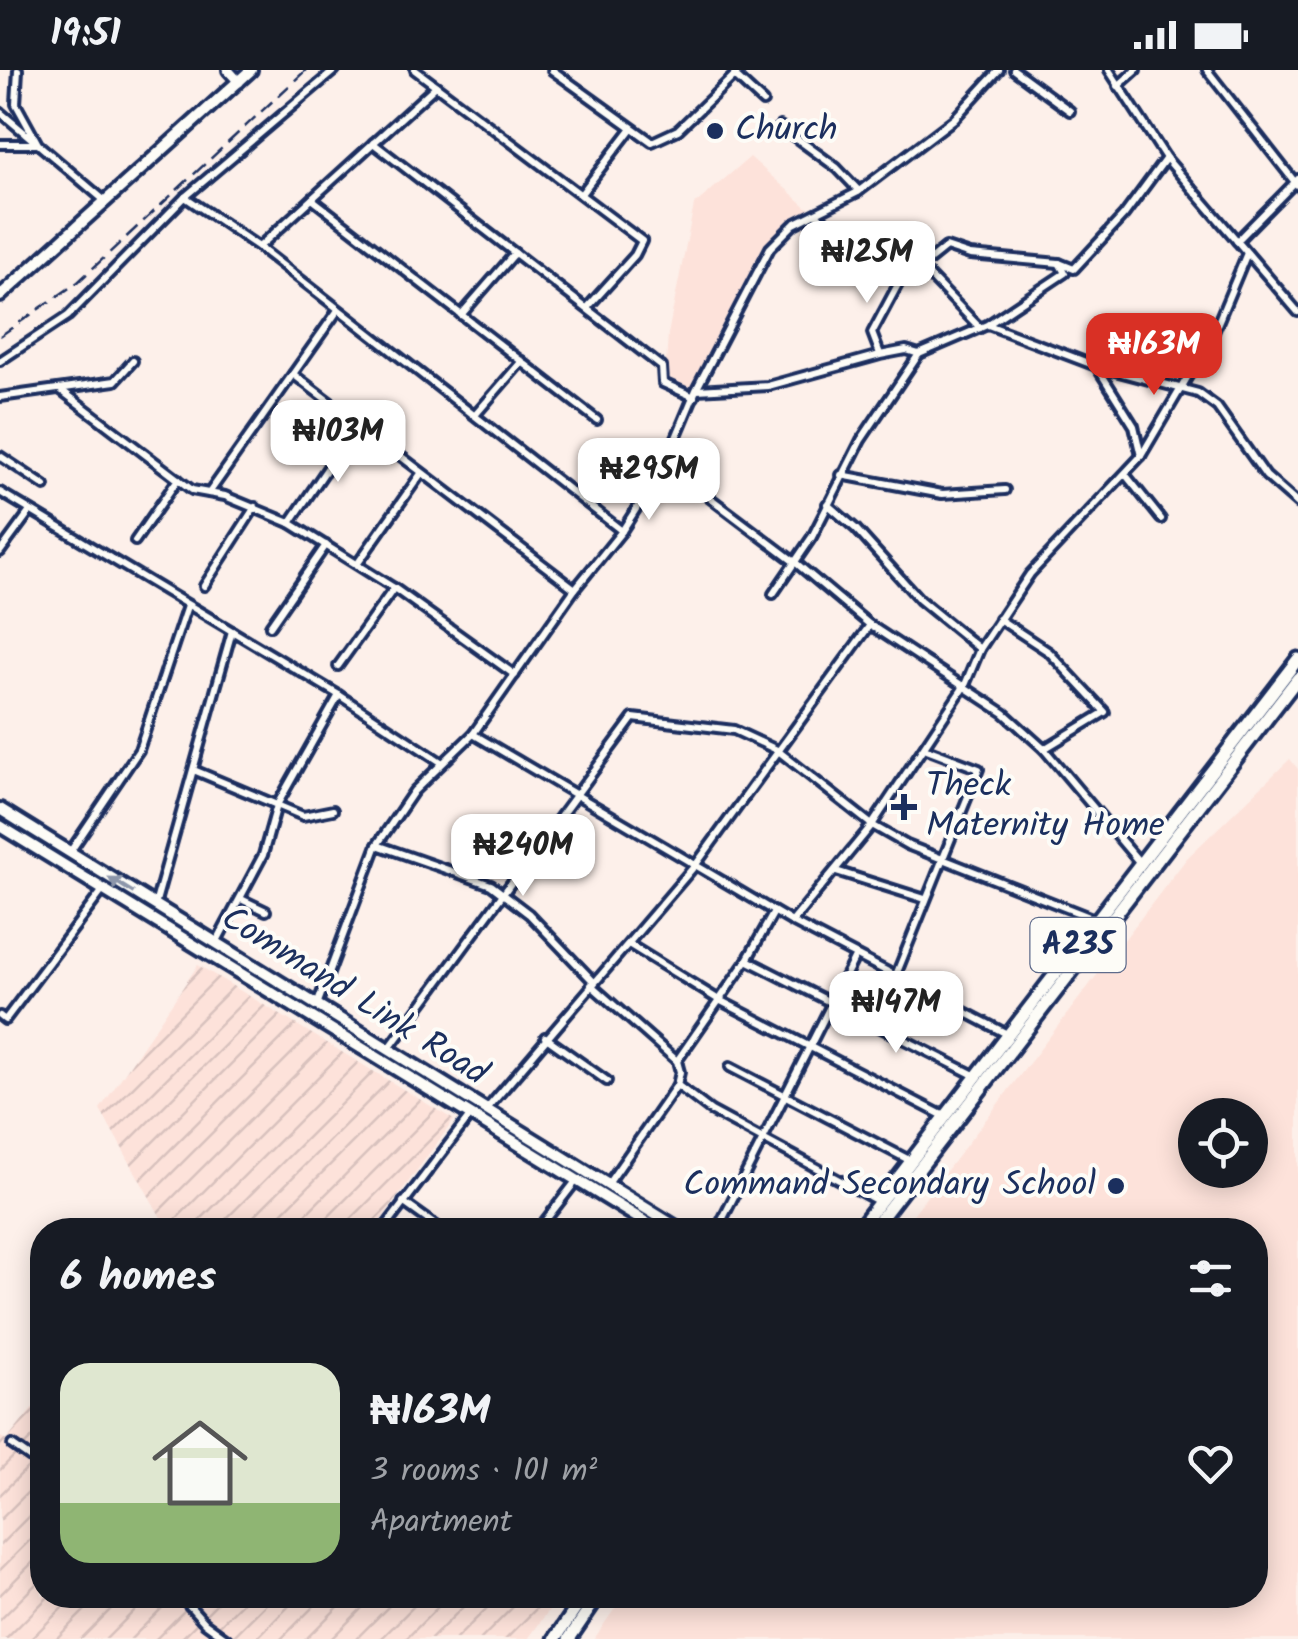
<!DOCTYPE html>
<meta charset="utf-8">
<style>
:root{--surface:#171b24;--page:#242831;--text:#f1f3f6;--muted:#9ea1a6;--accent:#d93025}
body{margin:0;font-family:Kalam,sans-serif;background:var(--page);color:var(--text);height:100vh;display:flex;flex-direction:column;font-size:38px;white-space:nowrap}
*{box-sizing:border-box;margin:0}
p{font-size:32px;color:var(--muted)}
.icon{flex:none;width:55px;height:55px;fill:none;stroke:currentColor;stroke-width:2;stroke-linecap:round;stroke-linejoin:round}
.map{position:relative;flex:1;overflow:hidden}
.panel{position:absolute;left:30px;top:1148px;width:1238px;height:390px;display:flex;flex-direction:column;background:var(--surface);border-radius:40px;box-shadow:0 5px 25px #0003}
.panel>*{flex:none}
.controls{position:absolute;left:1178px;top:1028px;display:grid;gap:20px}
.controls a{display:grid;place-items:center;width:90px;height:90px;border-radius:50%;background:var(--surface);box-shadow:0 5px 25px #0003;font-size:50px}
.price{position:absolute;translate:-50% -85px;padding:0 22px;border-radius:20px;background:#fff;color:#222;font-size:32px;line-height:65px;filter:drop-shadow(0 2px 5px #0008)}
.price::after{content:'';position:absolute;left:50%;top:60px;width:30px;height:22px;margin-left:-15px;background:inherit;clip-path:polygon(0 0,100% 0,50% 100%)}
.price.current{background:var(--accent);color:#fff}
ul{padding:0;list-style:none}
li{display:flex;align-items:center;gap:30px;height:250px;padding:0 30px}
li span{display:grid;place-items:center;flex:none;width:280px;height:200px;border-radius:30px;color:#555}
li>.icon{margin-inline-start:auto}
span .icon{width:120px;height:120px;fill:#fffc;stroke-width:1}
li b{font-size:42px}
h2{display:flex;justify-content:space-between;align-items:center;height:120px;padding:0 30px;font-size:42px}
.status{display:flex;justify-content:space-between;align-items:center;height:70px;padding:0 50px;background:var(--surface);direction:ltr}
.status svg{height:28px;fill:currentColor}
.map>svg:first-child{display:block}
</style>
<div class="status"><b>19:51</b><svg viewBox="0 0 49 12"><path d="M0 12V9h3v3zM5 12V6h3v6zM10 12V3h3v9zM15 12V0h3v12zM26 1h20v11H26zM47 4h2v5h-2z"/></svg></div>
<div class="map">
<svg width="1298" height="1569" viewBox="0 0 1298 1569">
<defs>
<pattern id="industrial-furrows" width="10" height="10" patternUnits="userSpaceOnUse" patternTransform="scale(2.5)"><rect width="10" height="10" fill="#fde2da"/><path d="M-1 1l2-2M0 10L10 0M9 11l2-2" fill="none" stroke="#d8c2be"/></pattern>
</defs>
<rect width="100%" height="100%" fill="#fdf0ea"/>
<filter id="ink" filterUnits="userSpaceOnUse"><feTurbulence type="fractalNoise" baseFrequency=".01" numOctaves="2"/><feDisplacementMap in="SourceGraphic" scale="20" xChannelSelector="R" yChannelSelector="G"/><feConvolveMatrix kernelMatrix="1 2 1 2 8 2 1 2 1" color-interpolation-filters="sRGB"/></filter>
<g filter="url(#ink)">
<g fill="#fde2da" fill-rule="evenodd">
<path d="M750,87L810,140L773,168L691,325L665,310L668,264L694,135Z"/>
<path d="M1290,689L1298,699V1569H594L624,1525H1255V1160H901L1187,788ZM1250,1045V1100H1195V1045Z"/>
</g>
<g fill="url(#industrial-furrows)">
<path d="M198,895L454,1050L373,1160H168L100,1039Z"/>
<path d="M42,1327V1525H560L528,1569H0V1367L7,1370Z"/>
</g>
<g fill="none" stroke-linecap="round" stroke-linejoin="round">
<defs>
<g id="minor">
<path d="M18,0L16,34L38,74L105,131"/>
<path d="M415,0L642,171L635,185L587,238"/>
<path d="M552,0L652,72L678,60L740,0"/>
<path d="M1014,0L1070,41"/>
<path d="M1109,0L1166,88L1298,242"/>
<path d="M1207,0L1298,116"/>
<path d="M735,6L763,32"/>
<path d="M1118,16L1136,0"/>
<path d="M0,42L33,70"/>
<path d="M780,56L837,98L859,121"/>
<path d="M373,73L662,297L663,313L694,327"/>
<path d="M0,74H36"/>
<path d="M581,124L631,59"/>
<path d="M185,127L259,177L622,461"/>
<path d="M312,129L597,350"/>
<path d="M818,146L856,176L899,186L921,197L980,258"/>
<path d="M1237,171L1298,109"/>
<path d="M259,177L436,16"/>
<path d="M921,197L946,177L970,185L1059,193"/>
<path d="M461,245L515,183"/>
<path d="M988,255L1096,296L1198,323L1217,337L1266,406L1298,434"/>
<path d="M880,284L872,263L910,192"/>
<path d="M0,291L68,246L185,127L335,0"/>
<path d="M1097,297L1134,356L1141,386"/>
<path d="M293,304L575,519"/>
<path d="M61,320L192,420L225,426L290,453L394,518L515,605"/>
<path d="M697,320L768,316L880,285L906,280L919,284L987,255L1065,203L1059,193L1074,199L1124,145L1166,88"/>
<path d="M0,327L115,311L133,291"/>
<path d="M476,344L522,291"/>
<path d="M0,386L45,416"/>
<path d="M665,394L796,493L870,555L1004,643L1044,679L1140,793"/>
<path d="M1125,404L1161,449"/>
<path d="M841,405L942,424L1005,420"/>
<path d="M0,422L339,625L441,692"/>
<path d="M209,423L338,240"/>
<path d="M827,434L856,459L920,530L980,579"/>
<path d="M290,453L356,356"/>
<path d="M135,471L178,409"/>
<path d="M0,482L30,441"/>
<path d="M358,493L420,405"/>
<path d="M204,516L255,437"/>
<path d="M773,524L812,467L861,370L919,284"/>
<path d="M999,549L1049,582L1105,642L1044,679"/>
<path d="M270,556L326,475"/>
<path d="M338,596L394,518"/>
<path d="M473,664L792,852L1007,964"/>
<path d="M196,701L303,746L333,740"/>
<path d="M377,775L491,815L529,844L594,912"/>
<path d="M70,782L139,680L187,536"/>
<path d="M836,801L925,829"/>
<path d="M241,829L266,841"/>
<path d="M155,835L232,561"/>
<path d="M792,852L872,755L965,615L980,579L1030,504L1141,386L1214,262L1247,183"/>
<path d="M216,873L263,785L277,735L339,625"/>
<path d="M630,875L719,930L944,1046"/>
<path d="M747,890L976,1006"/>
<path d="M896,905L979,699L924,678"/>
<path d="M591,915L677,991L680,1002L677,1015L608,1114"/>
<path d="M317,935L377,775L414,721L473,664L575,519L622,461L665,394L696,320L770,178L794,154L858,122L954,49L999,0"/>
<path d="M0,946L5,950L103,820"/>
<path d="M545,967L607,1011"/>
<path d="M388,980L633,648L734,660L777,680L872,755L907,775L1097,850"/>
<path d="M677,991L747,890L774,842"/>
<path d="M730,997L911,1091"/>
<path d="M677,1015L711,1041L878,1131"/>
<path d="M486,1040L697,793L870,555"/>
<path d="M403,1132L442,1160"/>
<path d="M383,1160L470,1046"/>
<path d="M538,1160L576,1111"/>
<path d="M717,1160L855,887"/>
<path d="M12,1375L42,1396"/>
<path d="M180,1525L205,1553L227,1569"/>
</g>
<path id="tertiary" d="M228,0L239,12"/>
<g id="primary">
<path d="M0,226L251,0"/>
<path d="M0,739L681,1160"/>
<path d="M0,756L658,1160"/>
</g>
<g id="trunk">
<path d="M858,1160L1298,589"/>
<path d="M872,1160L1298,608"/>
<path d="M555,1569L585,1525"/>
<path d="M569,1569L599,1525"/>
</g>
</defs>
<use href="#minor" stroke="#1b2f5e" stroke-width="14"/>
<use href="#tertiary" stroke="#1b2f5e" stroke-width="16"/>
<use href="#primary" stroke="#1b2f5e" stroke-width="18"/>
<use href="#trunk" stroke="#1b2f5e" stroke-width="19"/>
<use href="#minor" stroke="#fdfcf7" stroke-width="6"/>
<use href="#tertiary" stroke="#fdfcf7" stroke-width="9"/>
<use href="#primary" stroke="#fdfcf7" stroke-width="10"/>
<use href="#trunk" stroke="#fdfcf7" stroke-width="11"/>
<path stroke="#1b2f5e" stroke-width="2.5" stroke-dasharray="15 8" stroke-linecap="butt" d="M0,266L78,212L306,0"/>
</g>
<defs><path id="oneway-solid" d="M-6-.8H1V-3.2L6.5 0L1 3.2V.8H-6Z" transform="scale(2.5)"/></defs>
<use fill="#8c96aa" href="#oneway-solid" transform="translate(121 815) rotate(-148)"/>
</g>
<g fill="#1b2f5e" stroke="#fdfcf7" stroke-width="4">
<circle cx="715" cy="61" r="10"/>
<path d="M899 722h10v10h10v10h-10v10h-10v-10h-10v-10h10z"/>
<circle cx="1116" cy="1116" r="10"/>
</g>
<g text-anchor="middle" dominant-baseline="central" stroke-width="8" stroke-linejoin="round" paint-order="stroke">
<rect fill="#fdfcf7" stroke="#5f6c8c" stroke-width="2.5" x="1030.5" y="848" width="95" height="54" rx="8"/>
<g font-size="32" font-weight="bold" fill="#1b2f5e">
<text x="1078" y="875">A235</text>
</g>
<g font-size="35" fill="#1b2f5e" stroke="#fdfcf7" text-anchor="start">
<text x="735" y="61">Church</text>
<text x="926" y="717">Theck<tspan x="926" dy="40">Maternity Home</tspan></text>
<text x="1096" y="1116" text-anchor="end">Command Secondary School</text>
</g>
<g font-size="35" fill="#1b2f5e" stroke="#fdfcf7">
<text transform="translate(354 927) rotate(32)">Command Link Road</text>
</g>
</g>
</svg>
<div class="controls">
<a><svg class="icon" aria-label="locate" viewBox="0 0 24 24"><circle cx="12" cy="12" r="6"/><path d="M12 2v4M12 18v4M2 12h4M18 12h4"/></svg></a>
</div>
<b class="price" style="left:867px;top:236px">₦125M</b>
<b class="price current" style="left:1154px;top:328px">₦163M</b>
<b class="price" style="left:338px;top:415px">₦103M</b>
<b class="price" style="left:649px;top:453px">₦295M</b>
<b class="price" style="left:523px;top:829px">₦240M</b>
<b class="price" style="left:896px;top:986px">₦147M</b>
<section class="panel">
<h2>6 homes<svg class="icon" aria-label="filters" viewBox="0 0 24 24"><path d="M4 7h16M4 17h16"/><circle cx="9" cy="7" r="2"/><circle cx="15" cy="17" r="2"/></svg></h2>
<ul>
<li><span style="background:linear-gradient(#dfe7d0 70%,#8fb573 0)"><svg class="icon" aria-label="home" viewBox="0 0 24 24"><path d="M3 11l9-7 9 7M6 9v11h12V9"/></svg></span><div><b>₦163M</b><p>3 rooms · 101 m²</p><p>Apartment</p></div><svg class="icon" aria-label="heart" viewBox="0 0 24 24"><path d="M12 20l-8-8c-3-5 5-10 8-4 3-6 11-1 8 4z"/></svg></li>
</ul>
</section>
</div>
